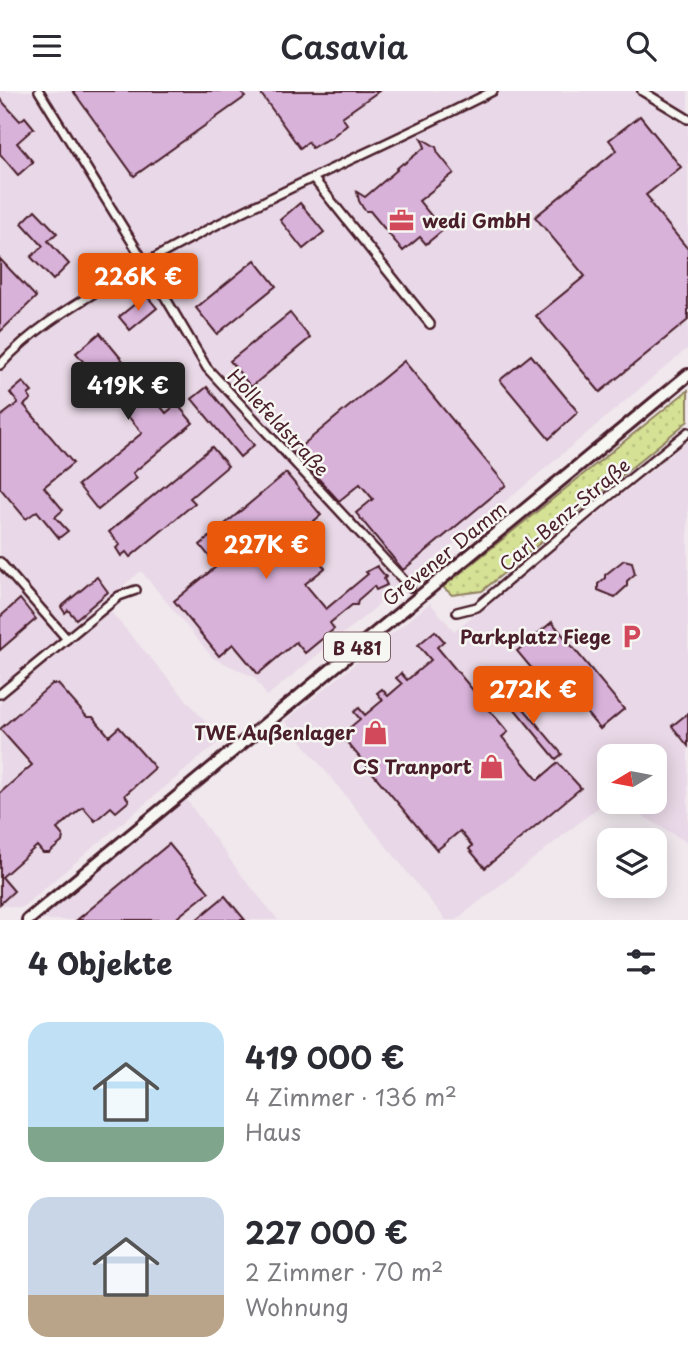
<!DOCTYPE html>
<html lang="de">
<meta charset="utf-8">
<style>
:root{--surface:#fff;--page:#f7f7f7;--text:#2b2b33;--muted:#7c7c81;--accent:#ea580c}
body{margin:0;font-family:"Playpen Sans",sans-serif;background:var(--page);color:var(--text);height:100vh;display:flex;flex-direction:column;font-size:26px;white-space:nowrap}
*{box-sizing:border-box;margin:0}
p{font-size:23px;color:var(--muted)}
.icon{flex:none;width:38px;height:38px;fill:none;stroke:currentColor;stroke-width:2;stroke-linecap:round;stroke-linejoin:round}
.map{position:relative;height:829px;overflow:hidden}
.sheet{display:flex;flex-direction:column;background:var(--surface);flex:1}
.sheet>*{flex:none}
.needle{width:46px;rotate:260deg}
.fabs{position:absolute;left:597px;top:653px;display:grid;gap:14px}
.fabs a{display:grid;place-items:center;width:70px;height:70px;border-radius:14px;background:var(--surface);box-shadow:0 4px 18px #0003;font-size:35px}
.price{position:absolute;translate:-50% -60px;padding:0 16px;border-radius:7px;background:var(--accent);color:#fff;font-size:23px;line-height:46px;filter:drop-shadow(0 2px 4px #0008)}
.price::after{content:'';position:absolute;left:50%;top:42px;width:21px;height:16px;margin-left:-10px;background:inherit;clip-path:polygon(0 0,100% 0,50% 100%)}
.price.selected{background:#222;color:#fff}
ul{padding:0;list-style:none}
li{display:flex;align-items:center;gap:21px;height:175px;padding:0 28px}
li span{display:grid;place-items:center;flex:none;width:196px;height:140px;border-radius:21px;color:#555}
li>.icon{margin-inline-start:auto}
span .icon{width:84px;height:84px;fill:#fffc;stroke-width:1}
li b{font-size:30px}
h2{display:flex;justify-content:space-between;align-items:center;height:84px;padding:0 28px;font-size:30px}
header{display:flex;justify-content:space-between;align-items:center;height:91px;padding:0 28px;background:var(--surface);font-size:32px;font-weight:600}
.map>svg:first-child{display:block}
</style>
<header><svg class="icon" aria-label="menu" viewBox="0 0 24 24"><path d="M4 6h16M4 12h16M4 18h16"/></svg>Casavia<svg class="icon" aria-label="search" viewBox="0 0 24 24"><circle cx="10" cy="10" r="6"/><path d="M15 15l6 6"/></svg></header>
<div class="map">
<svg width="688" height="829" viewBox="0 0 688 829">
<defs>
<pattern id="green-dots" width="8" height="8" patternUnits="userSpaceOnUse" patternTransform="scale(1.75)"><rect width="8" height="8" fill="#d5e194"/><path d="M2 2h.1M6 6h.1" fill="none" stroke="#b8c180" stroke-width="1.8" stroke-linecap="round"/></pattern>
</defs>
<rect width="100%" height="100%" fill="#f0e8ed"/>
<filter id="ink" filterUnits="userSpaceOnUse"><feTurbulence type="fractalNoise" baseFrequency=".0143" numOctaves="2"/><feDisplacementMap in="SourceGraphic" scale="14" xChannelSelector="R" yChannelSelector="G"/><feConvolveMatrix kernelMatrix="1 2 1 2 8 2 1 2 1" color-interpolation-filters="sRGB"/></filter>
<g filter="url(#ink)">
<g fill="#e9d8e7">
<path d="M0,0H688V257L523,396L267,605L254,586L213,567L141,480L0,598Z"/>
<path d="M688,350V752L620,711L654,710V665H609V708L456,829H446L285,630L430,512L454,540Z"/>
<path d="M110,520L221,649L21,817L0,814V611Z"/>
<path d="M186,708L239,781L278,829H38Z"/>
</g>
<path fill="url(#green-dots)" stroke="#908060" stroke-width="2" d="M688,299V330L482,500L452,504L443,496Z"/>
<g fill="#d9b2da" stroke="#4a1f2b" stroke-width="2">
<path d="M73,0H240L245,6L134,85Z"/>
<path d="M259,0H379L342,26L347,33L331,47L322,51L312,57L308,51L300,57Z"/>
<path d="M0,8L20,30L25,26L34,37L17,52L33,71L18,84L0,63Z"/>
<path d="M640,25L681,76L646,104L652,111L650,112L688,158V229L600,301L536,225L585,185L535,126L617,59L609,49Z"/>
<path d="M421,47L436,56L438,62L454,82L419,110L443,139L426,153L420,146L403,160L370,120H366L363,117L359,110L357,101L365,106L397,79L396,78L403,72L404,73L425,56Z"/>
<path d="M300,112L324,141L303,158L280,129Z"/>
<path d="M35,119L57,142L48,150L69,173L53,189L31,166L43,155L22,132Z"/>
<path d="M0,168L36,206L0,241Z"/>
<path d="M255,169L276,195L217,243L196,217Z"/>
<path d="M146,204L157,217L130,239L119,226Z"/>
<path d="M290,222L310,247L251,296L230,270Z"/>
<path d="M100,242L166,322L177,313L193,332L133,382L137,387L98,419L78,394L142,342L76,262Z"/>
<path d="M531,264L578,321L549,348L500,289Z"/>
<path d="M404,270L506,394L403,479L356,422L373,408L360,393L339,410L294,361Z"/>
<path d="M23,291L32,301L28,304L31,308L24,314L73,372L44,396L63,419L55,426L68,440L59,447L37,420L26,428L0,397V326L18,312L10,302Z"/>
<path d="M207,296L254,354L240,366L192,308Z"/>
<path d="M212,356L228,375L190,407L195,412L130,466L126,461L121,465L116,457L120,454L109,441Z"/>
<path d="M286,382L321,424L297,444L325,477L305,493L326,518L368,483L366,481L377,475L386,486L384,488L387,494L376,499L374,495L358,509L357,514H352L330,532L334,538L305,562L296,551L258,583L233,553L219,565L174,510L217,475L200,454Z"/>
<path d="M624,469L632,471L635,483L627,490V495L615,506L598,499V493L605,487V484Z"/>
<path d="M97,486L108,501L76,528L68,519L65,522L61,516Z"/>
<path d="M20,508L36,528L0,559V526Z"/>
<path d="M552,531L624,618L600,638L562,593L552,602L517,560Z"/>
<path d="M435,540L444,550L437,556L508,641L502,646L538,689L558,672L581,697L485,777L469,758L472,755L460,740L437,759L341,644L360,628L354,621L359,617L365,624L383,609L377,602L382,598L388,605L402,593L396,587L401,582L407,589L431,569L418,554Z"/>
<path d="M52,593H58L87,626H93L109,645L119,636L155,677L125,704L129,710L116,721L111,716L95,730L83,716L57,738L63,745L62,751L49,762H43L37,755L2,786L14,800L0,813V702L32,674L0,638Z"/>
<path d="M509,600L562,663L556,668L504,605Z"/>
<path d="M688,622V655L672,635Z"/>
<path d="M169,753L209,801L179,825L175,829H77Z"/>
<path d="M225,805L245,829H196Z"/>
</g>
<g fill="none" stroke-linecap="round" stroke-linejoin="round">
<defs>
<g id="street">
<path d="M39,0L145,172L207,277L410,496"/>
<path d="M642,0L688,28"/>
<path d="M313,87L430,233"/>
<path d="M0,274C34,236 78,212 121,186C240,116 369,63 493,0"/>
<path d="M0,471L67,548"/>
<path d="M457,521L477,516L598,414L688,341"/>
<path d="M0,603L119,505L136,499"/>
</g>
<path id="primary" d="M28,829L688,284"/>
</defs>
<use href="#street" stroke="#4a1f2b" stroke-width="12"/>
<use href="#primary" stroke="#4a1f2b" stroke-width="16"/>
<use href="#street" stroke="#f6f6f2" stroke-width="7"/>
<use href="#primary" stroke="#f6f6f2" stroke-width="10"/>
</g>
</g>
<defs>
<symbol id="office-bare" viewBox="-9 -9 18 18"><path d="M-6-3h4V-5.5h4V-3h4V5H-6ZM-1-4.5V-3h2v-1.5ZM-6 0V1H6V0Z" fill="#d1495b" stroke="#f6f6f2" stroke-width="2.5" paint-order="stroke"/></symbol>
<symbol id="parking-bare" viewBox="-9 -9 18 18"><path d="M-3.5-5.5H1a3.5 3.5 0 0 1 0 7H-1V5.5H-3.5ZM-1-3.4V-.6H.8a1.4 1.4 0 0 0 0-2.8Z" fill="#d1495b" stroke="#f6f6f2" stroke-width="2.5" paint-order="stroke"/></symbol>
<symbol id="shop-bare" viewBox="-9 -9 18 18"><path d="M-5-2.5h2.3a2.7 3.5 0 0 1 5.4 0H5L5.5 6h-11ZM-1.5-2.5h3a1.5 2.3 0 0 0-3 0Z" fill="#d1495b" stroke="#f6f6f2" stroke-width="2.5" paint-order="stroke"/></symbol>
</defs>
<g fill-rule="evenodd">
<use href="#office-bare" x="384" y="112" width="35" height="35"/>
<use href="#parking-bare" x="614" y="528" width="35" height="35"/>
<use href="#shop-bare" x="358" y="624" width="35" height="35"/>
<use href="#shop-bare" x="474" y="658" width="35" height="35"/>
</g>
<g text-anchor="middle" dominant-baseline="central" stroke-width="5" stroke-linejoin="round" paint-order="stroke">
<rect fill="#f6f6f2" stroke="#7e6067" stroke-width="2" x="324" y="541.5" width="66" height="29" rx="5"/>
<g font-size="18" font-weight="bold" fill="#4a1f2b">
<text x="357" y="556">B 481</text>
</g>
<g font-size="19" font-weight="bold" fill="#4a1f2b" stroke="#f6f6f2" text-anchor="end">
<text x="422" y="129" text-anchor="start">wedi GmbH</text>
<text x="611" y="545">Parkplatz Fiege</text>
<text x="355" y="641">TWE Außenlager</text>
<text x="472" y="675">CS Tranport</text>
</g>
<g font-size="19" fill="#4a1f2b" stroke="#f6f6f2">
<text transform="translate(279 331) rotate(47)">Hollefeldstraße</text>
<text transform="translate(564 423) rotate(-40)">Carl-Benz-Straße</text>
<text transform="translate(444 462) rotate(-39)">Grevener Damm</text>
</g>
</g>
</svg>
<div class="fabs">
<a><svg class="needle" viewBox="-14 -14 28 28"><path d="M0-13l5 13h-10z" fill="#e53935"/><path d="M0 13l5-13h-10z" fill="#7c7c81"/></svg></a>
<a><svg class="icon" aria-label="layers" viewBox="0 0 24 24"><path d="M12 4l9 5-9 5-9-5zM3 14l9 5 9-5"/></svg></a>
</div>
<b class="price" style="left:138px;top:222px">226K €</b>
<b class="price selected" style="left:128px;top:331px">419K €</b>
<b class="price" style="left:266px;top:490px">227K €</b>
<b class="price" style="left:533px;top:635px">272K €</b>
</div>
<section class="sheet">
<h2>4 Objekte<svg class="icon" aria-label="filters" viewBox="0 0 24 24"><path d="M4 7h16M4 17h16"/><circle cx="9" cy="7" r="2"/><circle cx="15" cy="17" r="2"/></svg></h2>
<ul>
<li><span style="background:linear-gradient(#bfe0f5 75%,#7fa58c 0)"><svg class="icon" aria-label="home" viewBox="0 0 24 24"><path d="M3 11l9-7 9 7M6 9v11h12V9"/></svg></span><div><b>419 000 €</b><p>4 Zimmer · 136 m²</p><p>Haus</p></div></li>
<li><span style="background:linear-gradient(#c9d6e8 70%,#b9a48a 0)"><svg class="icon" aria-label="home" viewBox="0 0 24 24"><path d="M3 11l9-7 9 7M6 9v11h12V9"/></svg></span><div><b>227 000 €</b><p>2 Zimmer · 70 m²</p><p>Wohnung</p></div></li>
</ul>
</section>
